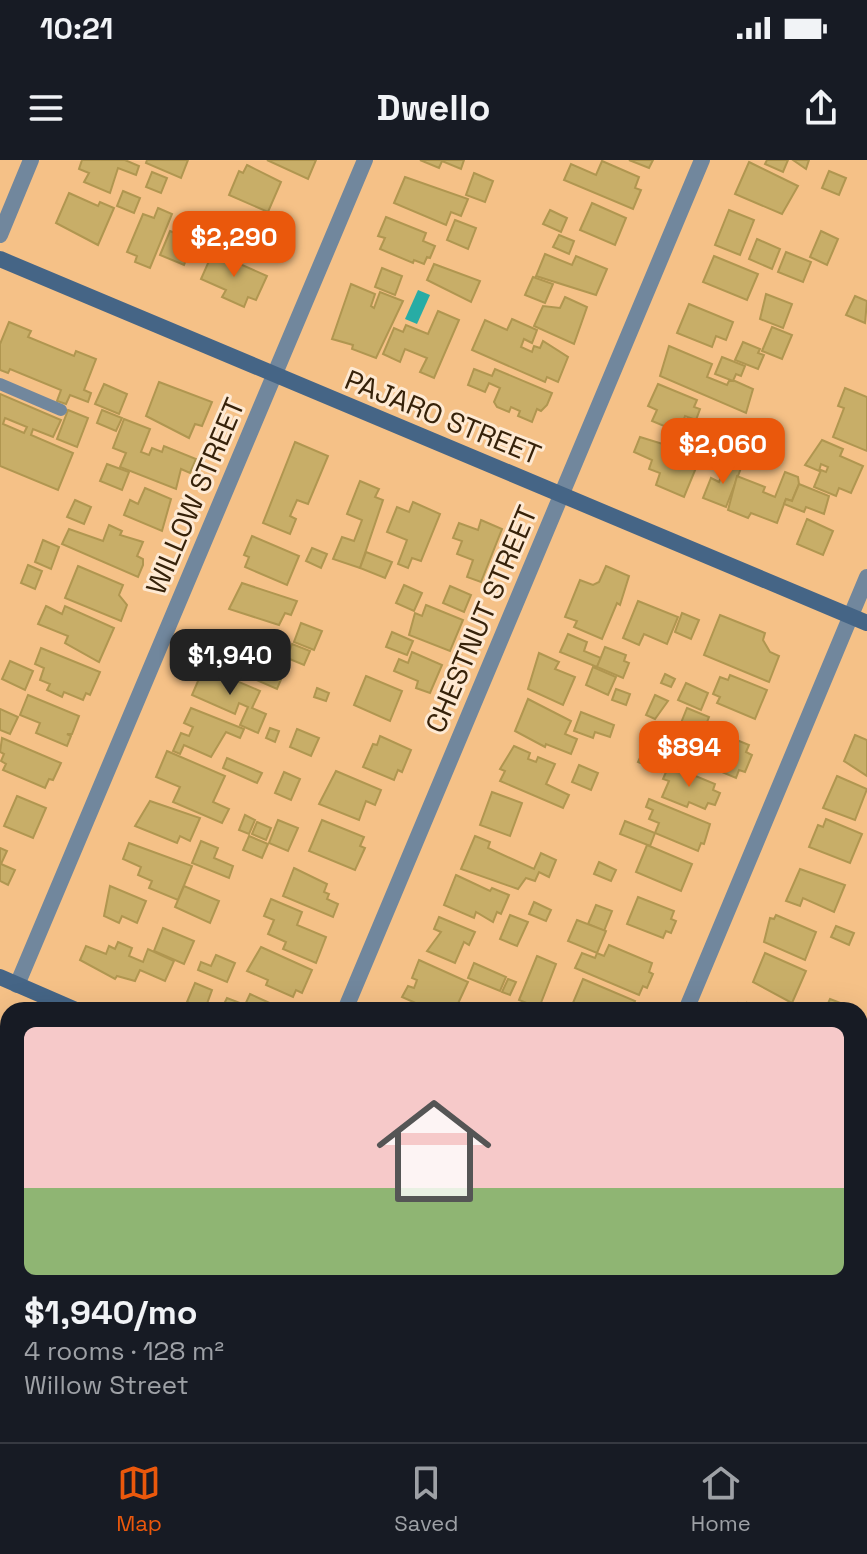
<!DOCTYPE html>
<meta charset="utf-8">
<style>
:root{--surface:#171b24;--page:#242831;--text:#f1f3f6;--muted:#9ea1a6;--line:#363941;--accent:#ea580c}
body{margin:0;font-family:"Space Grotesk",sans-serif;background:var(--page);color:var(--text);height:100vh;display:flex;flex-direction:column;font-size:30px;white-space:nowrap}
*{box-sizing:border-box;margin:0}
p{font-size:26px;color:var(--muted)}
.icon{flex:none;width:44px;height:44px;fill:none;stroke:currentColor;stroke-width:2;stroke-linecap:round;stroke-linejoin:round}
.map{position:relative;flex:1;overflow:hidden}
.panel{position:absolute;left:0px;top:842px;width:868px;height:440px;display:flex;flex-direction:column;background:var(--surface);border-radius:24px 24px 0 0;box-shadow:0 8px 32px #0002}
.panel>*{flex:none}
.price{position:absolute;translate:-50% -68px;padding:0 18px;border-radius:16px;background:var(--accent);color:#fff;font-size:26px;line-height:52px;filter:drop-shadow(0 2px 4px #0008)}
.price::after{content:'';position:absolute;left:50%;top:48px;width:24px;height:18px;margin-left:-12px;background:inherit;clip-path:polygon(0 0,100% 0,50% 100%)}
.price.on{background:#222;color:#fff}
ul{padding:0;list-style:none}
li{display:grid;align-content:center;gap:16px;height:424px;padding:0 24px}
li span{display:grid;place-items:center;height:248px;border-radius:12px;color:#555}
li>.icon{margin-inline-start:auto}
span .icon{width:144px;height:144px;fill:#fffc;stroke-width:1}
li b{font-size:34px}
.status{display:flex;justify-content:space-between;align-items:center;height:56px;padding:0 40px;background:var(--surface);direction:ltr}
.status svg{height:22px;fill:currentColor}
header{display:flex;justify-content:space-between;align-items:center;height:104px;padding:0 24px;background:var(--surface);font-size:36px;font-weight:700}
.dock{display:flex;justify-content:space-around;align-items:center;height:112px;border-top:2px solid var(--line);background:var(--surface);font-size:22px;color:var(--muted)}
.dock a{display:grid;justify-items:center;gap:4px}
.dock .on{color:var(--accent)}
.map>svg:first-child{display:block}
</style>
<div class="status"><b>10:21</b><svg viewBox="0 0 49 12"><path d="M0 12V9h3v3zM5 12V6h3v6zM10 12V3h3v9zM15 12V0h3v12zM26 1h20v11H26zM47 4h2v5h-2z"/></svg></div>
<header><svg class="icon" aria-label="menu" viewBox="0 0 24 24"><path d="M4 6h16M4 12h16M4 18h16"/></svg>Dwello<svg class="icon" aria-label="share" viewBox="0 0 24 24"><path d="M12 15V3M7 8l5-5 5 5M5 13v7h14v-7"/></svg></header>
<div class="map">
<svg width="867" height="1282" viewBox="0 0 867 1282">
<rect width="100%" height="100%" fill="#f5c187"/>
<path fill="#98b875" d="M39,1274H291L288,1282H36Z"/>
<path fill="#27aca5" d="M418,130L430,135L417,164L405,159Z"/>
<g fill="#c8ae68" stroke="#b09650" stroke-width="2" fill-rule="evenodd">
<path d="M82,0H125L139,6L136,15L118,8L110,33L84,22L89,13L79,9Z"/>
<path d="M147,0H188L181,18L146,3Z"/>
<path d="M267,0H316L308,19Z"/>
<path d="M420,0H464L461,9L442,1L439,8Z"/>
<path d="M629,0H653L649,8Z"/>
<path d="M767,0H788L783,12L765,4Z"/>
<path d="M793,0H809L806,9Z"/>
<path d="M602,1L639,17L635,28L641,30L633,49L564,20L571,4L596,15Z"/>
<path d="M749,2L798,26L782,54L735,34Z"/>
<path d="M247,5L281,22L268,52L229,35L239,11L243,13Z"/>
<path d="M829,11L846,18L839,35L822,28Z"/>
<path d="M152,12L167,18L161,33L146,27Z"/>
<path d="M474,13L493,21L485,42L466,35Z"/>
<path d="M405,17L468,39L461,56L451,52L446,65L394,43Z"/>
<path d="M123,31L140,38L134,53L117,46Z"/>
<path d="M69,33L98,46L100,42L114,48L98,85L56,63Z"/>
<path d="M592,43L626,58L615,85L580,70Z"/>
<path d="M158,48L172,54L150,108L135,102L137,96L127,92L143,54L154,58Z"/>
<path d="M550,50L567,58L561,72L543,64Z"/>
<path d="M729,50L754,60L740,95L715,85Z"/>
<path d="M249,53L284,66L279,77L284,79L276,98L237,82Z"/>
<path d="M202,55L221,62L212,85L193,78Z"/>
<path d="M386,57L426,73L423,81L435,86L430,98L427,97L424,104L414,100L413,103L380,89L385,78L378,76Z"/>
<path d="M455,60L476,68L468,89L447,80Z"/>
<path d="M170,71L194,81L184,105L160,95Z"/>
<path d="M821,71L838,79L827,105L810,97Z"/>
<path d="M559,75L574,81L569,94L553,87Z"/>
<path d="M757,79L780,89L772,109L749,99Z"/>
<path d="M194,81L204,85L200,94L191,90Z"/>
<path d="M213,92L267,116L256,140L248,137L244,147L222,137L226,130L201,119Z"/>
<path d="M786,92L811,102L803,122L778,112Z"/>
<path d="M545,94L572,105L576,96L607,109L596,135L536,116Z"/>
<path d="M714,96L758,114L747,140L703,122Z"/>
<path d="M434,104L480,121L471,142L427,120Z"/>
<path d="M382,108L402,116L395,135L375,127Z"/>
<path d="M533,117L553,124L545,143L525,135Z"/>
<path d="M351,124L375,134L371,146L374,148L380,132L403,141L376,198L352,189L353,185L332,179Z"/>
<path d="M766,134L792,144L783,168L760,159Z"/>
<path d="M855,136L867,141L865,163L846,155Z"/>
<path d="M565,137L587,147L574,184L534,166L543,146L560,148Z"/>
<path d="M689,144L733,162L726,180L716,176L712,187L677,173Z"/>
<path d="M438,151L459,160L434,218L420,212L427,198L405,189L400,202L383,194L394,168L403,172L406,165L428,174Z"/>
<path d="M512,159L537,170L532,183L524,179L521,187L532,192L534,186L540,188L543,181L568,197L558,222L547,217L545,222L472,190L485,160L507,170Z"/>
<path d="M9,162L31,171L28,177L74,196L76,191L96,199L84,230L91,233L88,242L70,235L66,244L57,241L61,230L10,209L8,213L0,210V184Z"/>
<path d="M772,167L792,175L782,199L762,191Z"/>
<path d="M743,182L760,189L758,193L764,195L758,209L735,200Z"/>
<path d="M669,186L712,204L707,217L727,225L729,221H735L753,229L746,253L660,216Z"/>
<path d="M722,197L745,206L741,216L736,214L733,221L715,214Z"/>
<path d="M474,209L492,216L495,209L552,233L547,245L541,251L537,249L532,262L518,256L520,251L511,247L509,252L497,247L494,242L500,228L489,223L485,232L468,225Z"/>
<path d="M159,222L212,242L202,266L195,264L189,278L146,256Z"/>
<path d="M104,224L127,234L119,254L95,244Z"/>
<path d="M658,224L697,240L694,247L700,249L696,260L685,256L683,262L692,266L688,276L652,261L657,250L648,246Z"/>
<path d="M845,228L867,237V291L833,277L844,248L838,246Z"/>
<path d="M0,234L61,260L53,277L33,269L31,275L73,293L58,330L0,306ZM5,258L27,267L24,273L3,264Z"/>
<path d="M68,250L88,258L77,287L57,279Z"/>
<path d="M102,250L122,258L116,271L97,263Z"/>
<path d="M124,259L150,269L141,292L149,295L152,288L162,292L164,286L196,299L190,313L181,309L176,329L120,307L126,293L113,288Z"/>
<path d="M719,273L727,276L725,282L733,285L727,302L711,295Z"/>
<path d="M640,277L689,292L686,298L698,303L684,337L656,325L660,313L649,309L652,300L634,292Z"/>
<path d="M822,280L843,289L840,296L863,306L851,333L839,328L836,336L814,327L821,310L826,312L828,307L821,304L819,311L805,305Z"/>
<path d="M295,282L328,296L308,344L297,340L290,356L296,359L290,374L263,363Z"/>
<path d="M727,302L741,308L726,347L703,338L711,318L719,322Z"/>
<path d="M107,304L129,312L122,330L100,321Z"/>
<path d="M785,312L798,317L799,324L792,341L786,339L777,363L751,353L748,358L728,350L737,316L765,327L763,332L775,337Z"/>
<path d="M360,321L379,329L375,337L383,340L360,408L333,399L342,377L354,381L362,360L347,354Z"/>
<path d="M799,324L829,336L824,354L806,347L804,352L784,344L786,339L792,341Z"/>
<path d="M145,328L171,339L162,371L124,355L130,340L138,344Z"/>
<path d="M75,340L91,347L84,364L67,357Z"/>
<path d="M413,342L440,354L421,401L412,398L408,408L398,404L407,380L387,372L397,347L409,352Z"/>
<path d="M807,359L833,371L823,395L797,384Z"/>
<path d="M481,360L502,369L481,422L467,417L473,400L457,394L462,381L453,378L459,363L478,370Z"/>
<path d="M109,365L122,371L120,375L143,382L137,396L143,399V405L138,417L62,384L69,369L103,381Z"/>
<path d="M252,376L299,396L287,425L245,407L249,397L244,395Z"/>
<path d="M43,380L59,387L51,409L35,402Z"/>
<path d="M312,388L327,394L321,408L306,401Z"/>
<path d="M366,392L392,402L385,418L360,408Z"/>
<path d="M28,405L42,411L35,429L21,423Z"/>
<path d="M78,406L123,425L119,435L127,445L121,461L65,438Z"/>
<path d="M606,406L629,416L620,445L617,443L602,479L574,467L577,461L565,457L580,420L593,425L599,422Z"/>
<path d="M242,423L297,441L291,455L285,453L279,465L229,449Z"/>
<path d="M404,425L422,433L414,451L396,443Z"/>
<path d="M450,426L471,435L464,452L443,443Z"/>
<path d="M638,441L678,457L667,484L644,474L639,485L623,478Z"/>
<path d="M426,445L463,460L450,491L409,475L415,453L422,456Z"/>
<path d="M46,446L62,454L65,446L114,468L99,502L65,483L68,476L38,464Z"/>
<path d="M682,453L699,460L691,479L675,472Z"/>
<path d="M720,455L765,473L763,480L770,492L779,496L769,522L704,495Z"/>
<path d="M301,463L322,471L314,490L294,482Z"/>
<path d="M392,472L413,481L407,495L386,487Z"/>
<path d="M568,474L587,482L584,491L601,498L597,507L560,492Z"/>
<path d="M223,480L245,490L247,484L266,492L260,505L269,509L272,504L285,510L277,529L213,501Z"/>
<path d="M292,484L310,491L304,505L287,498Z"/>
<path d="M605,487L626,495L624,501L629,503L623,518L597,507Z"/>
<path d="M41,488L100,512L90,535L86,533L83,540L64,532L62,537L47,530L50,524L40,520L44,508L35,504Z"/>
<path d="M412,492L442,505L430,533L416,528L418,521L394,511L399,499L408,503Z"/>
<path d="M539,493L559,502L555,509L575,517L563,545L528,529Z"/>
<path d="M10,501L33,511L25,530L2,519Z"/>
<path d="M204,507L260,531L252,548L266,554L258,573L240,565L248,547L239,543L235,554L192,535Z"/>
<path d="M593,507L616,517L608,535L586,525Z"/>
<path d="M665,514L675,519L671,527L661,523Z"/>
<path d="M730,515L767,530L755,559L717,543L720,537L713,534L720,517L728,520Z"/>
<path d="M366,516L402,531L390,561L354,545Z"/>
<path d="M686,523L708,533L701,550L678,540Z"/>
<path d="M317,528L329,533L326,541L314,537Z"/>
<path d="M616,529L630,534L626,545L612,540Z"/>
<path d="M28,535L79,556L72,574H67L71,576L67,586L36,573L40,563L20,555Z"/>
<path d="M655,535L668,541L655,559L646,555Z"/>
<path d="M528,539L571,561L565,574L577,579L571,594L546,584L545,587L515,571Z"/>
<path d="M191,548L244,569L240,578L226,572L211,597L184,585L180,594L173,591L181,573L189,576L193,567L184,563Z"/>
<path d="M687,548L709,557L703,572L681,563Z"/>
<path d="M0,549L18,557L10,574L0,570Z"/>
<path d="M581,552L614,565L610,577L595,572L593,578L574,571Z"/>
<path d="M270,568L279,571L275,582L266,578Z"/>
<path d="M297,569L319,578L311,596L290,587Z"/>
<path d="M715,571L749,585L746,592L752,595L745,612L739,610L736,618L684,596L689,583L700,578L710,582Z"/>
<path d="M855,575L867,580V616L844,601Z"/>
<path d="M380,576L411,590L402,612L398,610L394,620L363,607L373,584L377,585Z"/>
<path d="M2,578L61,603L53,620L49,619L45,628L3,610L6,604L1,601L4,594L0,592Z"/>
<path d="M648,581L671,591L661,612L638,602Z"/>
<path d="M514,586L530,593L528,599L536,602L538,597L555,604L546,624L569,635L563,648L500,621L505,611L500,609Z"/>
<path d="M167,591L225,616L213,642L229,649L222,663L173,642L180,627L156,617Z"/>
<path d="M227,598L262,613L257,623L223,608Z"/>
<path d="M579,605L598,613L591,630L572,622Z"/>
<path d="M669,605L715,624L713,630L720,633L715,645L708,643L705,649L689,642L687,647L662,637L669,621L663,619Z"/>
<path d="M336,611L381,630L375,645L366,641L359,660L319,644Z"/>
<path d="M284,612L300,619L291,640L275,633Z"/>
<path d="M837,616L867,629L855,660L823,648Z"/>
<path d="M492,632L522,643L510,676L480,665Z"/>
<path d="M17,636L46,648L33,678L4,666Z"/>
<path d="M649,639L710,664L704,684L701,683L698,691L655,673L659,663L649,659L653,650L646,647Z"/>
<path d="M150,641L200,658L190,681L180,676L177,683L135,666Z"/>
<path d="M245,655L255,660L249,674L239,670Z"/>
<path d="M826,659L862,674L850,703L809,687L818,665L823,667Z"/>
<path d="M278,660L298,668L288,691L269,683Z"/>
<path d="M322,660L364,677L360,686L365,688L355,710L309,691Z"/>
<path d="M625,661L655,673L650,686L620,674Z"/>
<path d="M257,662L271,668L266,680L252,674Z"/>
<path d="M249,676L268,684L262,698L243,690Z"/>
<path d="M475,676L490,682L488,688L534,709L541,693L556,700L549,717L539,712L535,721L526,718L518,729L461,709Z"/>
<path d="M201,681L218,688L214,698L233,706L229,718L192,703Z"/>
<path d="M129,683L192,706L178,740L149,728L152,721L138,715L141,707L123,699Z"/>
<path d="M647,685L692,704L681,731L636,712Z"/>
<path d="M0,688L7,691L1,704L15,710L8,725L0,721Z"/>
<path d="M599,702L616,710L611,721L594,714Z"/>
<path d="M294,708L327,724L324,732L329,734L327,739L338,744L333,757L283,736Z"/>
<path d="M800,709L845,725L834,752L803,738L800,746L786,741Z"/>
<path d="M456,715L490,731L492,728L509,735L501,754L497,752L493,762L476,752L474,758L444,745Z"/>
<path d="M110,726L146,741L137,763L122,756L119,763L104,756Z"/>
<path d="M184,726L219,741L210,763L175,747Z"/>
<path d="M638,737L674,751L671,759L676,761L671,773L666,771L663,778L627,764Z"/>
<path d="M271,739L302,752L297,765L326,777L316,803L283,789L286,782L268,774L274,760L264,756Z"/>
<path d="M534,742L551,750L546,761L529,754Z"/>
<path d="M596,745L612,751L604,771L588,764Z"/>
<path d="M510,755L528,762L517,786L500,779Z"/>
<path d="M776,755L816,772L805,800L764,782L770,758L774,759Z"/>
<path d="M439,757L475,772L469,785L464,782L455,803L427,791L441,772L434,769Z"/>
<path d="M577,760L606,771L597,793L568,781Z"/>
<path d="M836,766L854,773L849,785L831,777Z"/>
<path d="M163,768L194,781L184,804L154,791Z"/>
<path d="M118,782L132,788L129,796L143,802L148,789L174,801L165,821L140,810L135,821L117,816L115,819L80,800L86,786L106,794L109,786L115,789Z"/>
<path d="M609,785L652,803L649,812L653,814L647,828L643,826L639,835L575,808L582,793L595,798L597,793L604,796Z"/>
<path d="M261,787L312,810L302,833L296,830L293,837L266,825L268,820L247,811Z"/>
<path d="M765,793L806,811L792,843L753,822Z"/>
<path d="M216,795L235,803L227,822L198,810L201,802L211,806Z"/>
<path d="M537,796L556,804L539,848L519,840Z"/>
<path d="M419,800L468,822L455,850L431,845L429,849L402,837L408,826L414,828L417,820L412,818Z"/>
<path d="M474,803L506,817L500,831L468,818Z"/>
<path d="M508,819L516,822L510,835L502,832Z"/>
<path d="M583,819L635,841L631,850H570Z"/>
<path d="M195,823L212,830L205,849L187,842Z"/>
<path d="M250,834L285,850H221L227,838L245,845Z"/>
<path d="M830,839L851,847L850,850H825Z"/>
<path d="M738,843L746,846L747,843L762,850H735Z"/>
<path d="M867,859V879L860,876V860L866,863Z"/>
<path d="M860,901L867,904V931L860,928Z"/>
<path d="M0,908L8,912V1018L0,1015Z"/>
<path d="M861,943L867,945L865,965L860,963Z"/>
<path d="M862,1006L867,1007V1036L860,1033Z"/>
<path d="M860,1045L867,1048V1081L860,1078Z"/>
<path d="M5,1062L8,1064V1112L0,1108V1075Z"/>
<path d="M860,1091L867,1094L863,1123L860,1122Z"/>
<path d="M0,1126L8,1130V1153L0,1172Z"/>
<path d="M8,1160V1180L1,1177Z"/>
<path d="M8,1202V1274H11L8,1282H0V1221Z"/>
<path d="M295,1274H343L340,1282H292Z"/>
<path d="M568,1274H580L599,1282H562Z"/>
<path d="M640,1274H676L673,1282L666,1278L664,1282H644L638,1279Z"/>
<path d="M751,1274H778L775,1282Z"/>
</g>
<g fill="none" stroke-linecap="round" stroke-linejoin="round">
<path stroke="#957148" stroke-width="4" stroke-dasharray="4 6" stroke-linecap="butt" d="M468,1274L477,1278"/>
<g stroke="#71879d" stroke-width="12">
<path d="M0,224L61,250"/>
<path d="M0,1183L8,1187"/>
</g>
<g stroke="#71879d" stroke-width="16">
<path d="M0,75L31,0"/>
<path d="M17,825L365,0"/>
<path d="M345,850L702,0"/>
<path d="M686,850L867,417"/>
<path d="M860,1244L867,1227"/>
<path d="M504,1282L508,1274"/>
<path d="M844,1282L847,1274"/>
</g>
<g stroke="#456586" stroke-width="16">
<path d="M0,99L867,463"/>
<path d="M0,817L76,850"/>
<path d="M860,1178L867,1181"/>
</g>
</g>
<g text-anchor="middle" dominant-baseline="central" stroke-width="6" stroke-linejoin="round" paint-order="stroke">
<g font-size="28" fill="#36220a" stroke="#fee9d2">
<text transform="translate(443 257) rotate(22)">PAJARO STREET</text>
<text transform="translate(195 336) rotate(-67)">WILLOW STREET</text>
<text transform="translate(481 459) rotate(-67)">CHESTNUT STREET</text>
</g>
</g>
</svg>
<b class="price" style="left:234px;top:119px">$2,290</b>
<b class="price" style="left:723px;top:326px">$2,060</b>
<b class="price on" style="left:230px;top:537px">$1,940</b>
<b class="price" style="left:689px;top:629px">$894</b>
<section class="panel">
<ul>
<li><span style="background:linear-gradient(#f6c9c9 65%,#8fb573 0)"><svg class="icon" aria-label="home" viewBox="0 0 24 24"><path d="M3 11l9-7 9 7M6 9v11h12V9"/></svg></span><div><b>$1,940/mo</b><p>4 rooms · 128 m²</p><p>Willow Street</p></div></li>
</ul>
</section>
</div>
<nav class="dock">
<a class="on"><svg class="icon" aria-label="map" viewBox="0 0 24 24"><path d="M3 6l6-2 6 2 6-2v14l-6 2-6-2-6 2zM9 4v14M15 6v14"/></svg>Map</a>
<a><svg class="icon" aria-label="saved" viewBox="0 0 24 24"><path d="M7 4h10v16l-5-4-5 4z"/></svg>Saved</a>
<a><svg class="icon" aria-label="home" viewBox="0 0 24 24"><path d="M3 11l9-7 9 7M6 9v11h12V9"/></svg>Home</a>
</nav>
